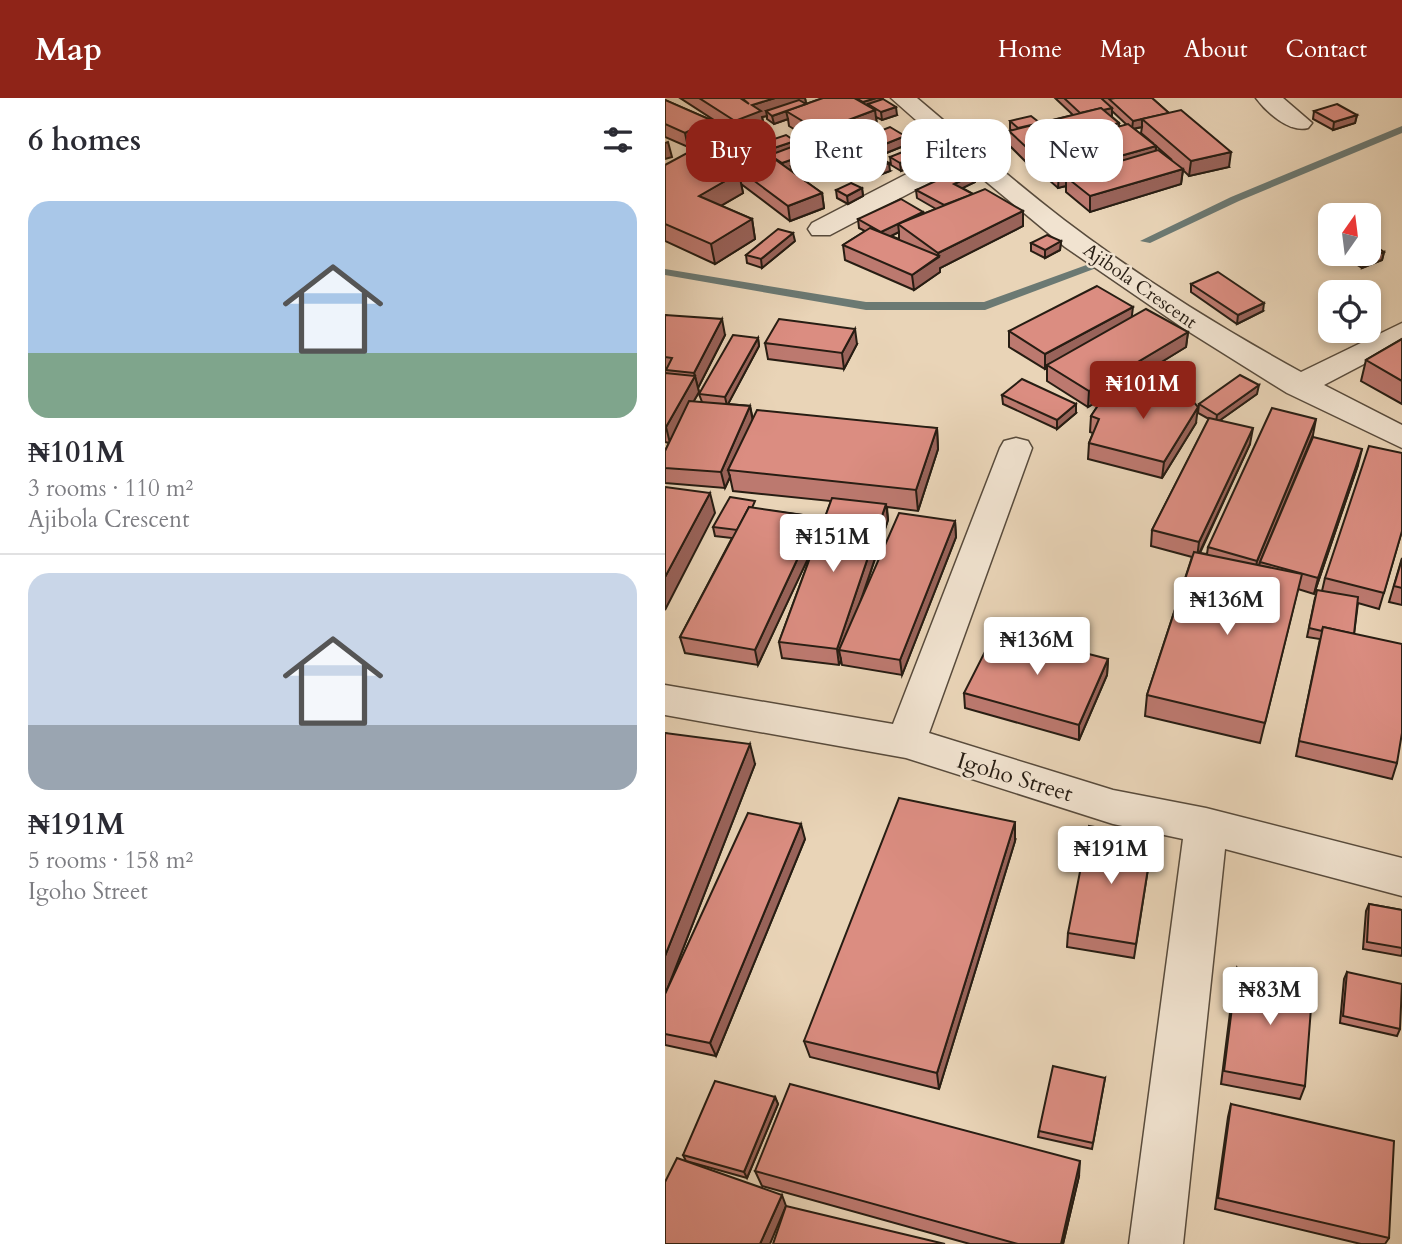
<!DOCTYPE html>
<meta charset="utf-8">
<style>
:root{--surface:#fff;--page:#f7f7f7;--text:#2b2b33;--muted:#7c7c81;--line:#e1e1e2;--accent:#8f2418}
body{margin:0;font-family:Cardo,serif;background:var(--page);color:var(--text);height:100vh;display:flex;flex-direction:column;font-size:26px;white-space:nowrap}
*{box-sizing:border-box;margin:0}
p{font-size:23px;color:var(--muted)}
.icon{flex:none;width:38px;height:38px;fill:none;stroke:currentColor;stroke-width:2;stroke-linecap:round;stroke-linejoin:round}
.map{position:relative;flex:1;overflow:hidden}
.side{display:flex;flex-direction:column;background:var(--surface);width:665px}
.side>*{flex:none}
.guide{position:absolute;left:21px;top:21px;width:611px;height:63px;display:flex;gap:14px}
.needle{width:46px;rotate:14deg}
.buttons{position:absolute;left:653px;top:105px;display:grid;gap:14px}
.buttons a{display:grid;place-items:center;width:63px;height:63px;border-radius:14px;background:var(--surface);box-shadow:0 4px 10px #0003;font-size:35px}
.price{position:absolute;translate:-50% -60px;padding:0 16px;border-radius:7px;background:#fff;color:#222;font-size:23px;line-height:46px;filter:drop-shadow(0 2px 4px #0008)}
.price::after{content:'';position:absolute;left:50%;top:42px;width:21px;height:16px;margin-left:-10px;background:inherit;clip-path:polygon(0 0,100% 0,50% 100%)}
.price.selected{background:var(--accent);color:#fff}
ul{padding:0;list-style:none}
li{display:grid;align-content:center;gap:14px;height:371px;padding:0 28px}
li+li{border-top:2px solid var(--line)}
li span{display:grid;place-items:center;height:217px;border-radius:21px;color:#555}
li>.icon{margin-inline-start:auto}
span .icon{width:126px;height:126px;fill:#fffc;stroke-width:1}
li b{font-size:30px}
h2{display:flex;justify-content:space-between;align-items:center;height:84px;padding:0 28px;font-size:30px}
.pill{padding:0 24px;border-radius:21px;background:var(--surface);box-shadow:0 4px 10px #0003;font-size:24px;line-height:63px}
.pill.selected{background:var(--accent);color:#fff}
header{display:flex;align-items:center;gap:42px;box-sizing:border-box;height:98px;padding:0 35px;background:var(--accent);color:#fff}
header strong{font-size:33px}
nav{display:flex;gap:38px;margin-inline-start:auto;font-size:24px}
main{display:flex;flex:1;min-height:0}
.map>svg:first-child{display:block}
</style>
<header>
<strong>Map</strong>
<nav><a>Home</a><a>Map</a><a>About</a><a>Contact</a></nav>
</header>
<main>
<section class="side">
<h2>6 homes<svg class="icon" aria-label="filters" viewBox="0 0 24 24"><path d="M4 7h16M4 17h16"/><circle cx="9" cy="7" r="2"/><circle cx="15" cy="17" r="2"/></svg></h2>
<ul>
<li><span style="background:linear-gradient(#a9c7e8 70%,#7fa58c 0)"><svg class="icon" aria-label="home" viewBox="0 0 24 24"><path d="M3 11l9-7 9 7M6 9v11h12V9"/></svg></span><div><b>₦101M</b><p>3 rooms · 110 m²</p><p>Ajibola Crescent</p></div></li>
<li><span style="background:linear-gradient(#c9d6e8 70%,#9aa5b1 0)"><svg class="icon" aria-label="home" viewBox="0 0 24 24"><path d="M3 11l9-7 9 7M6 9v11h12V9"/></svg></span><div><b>₦191M</b><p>5 rooms · 158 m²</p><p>Igoho Street</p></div></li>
</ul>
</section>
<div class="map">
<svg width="737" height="1146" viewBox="0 0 737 1146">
<rect width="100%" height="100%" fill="#e9d4b7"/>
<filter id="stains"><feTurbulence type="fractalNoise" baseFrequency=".00286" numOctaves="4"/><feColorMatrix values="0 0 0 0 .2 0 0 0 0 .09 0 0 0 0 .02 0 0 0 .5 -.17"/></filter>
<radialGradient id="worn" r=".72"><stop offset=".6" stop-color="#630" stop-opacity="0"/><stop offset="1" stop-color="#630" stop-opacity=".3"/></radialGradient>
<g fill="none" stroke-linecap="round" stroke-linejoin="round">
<g fill="#6b7973" fill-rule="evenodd">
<path d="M737,28V35L574,103L485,145L475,143L566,99Z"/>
<path d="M438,161L444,164L442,166L320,212H201L0,177V171L201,204H319Z"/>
</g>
<defs>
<g id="street">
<path d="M226,0H252C301,41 348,83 399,122C474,179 554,229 636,274L737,225V246L659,287L737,327V350L622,295L518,230L400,149L300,66L165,137H147L143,131L147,125L286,53Z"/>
<path d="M591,0H618L647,25L643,30C625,35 602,15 591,0Z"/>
<path d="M351,340L363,343L367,350L264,635L448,692L541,710L737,760V798L560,751L518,1146H464L518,741L448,726L241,660L0,617V587L228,626L335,350L339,343Z"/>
</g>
</defs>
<use href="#street" stroke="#584b3c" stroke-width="3"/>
<use href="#street" fill="#f1e3d0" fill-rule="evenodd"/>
</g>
<g fill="#bc796f" stroke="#271d13" stroke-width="2" fill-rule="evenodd">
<path d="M15,0H140L141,6L158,0H217L232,17L217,22L211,19L212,27L156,48L124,28L123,21L109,26L102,21V18L97,19L99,28L76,36L105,58L107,56L101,52L100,44L131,47L158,56L173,55L172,50L240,38L241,47L189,68L180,62V68L140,83L157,95L159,110L125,123L76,86L78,95L56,108L87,121L90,141L50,166L0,143V67L49,65L32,53L30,46L23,49L0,39V2L46,22L48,31L58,28Z"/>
<path d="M390,0H487L564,69L524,78L518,72L516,86L425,114L401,94V88L393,90L367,67V62L361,64L344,47V33L346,32L345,31V23L375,25L408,17ZM447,13L462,27L454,29V25L446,18H447ZM477,29L476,35L489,46L469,31ZM491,48L507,62L491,53Z"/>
<path d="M649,13L692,17L690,25L668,32L648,21Z"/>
<path d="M225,59L261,63L236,73L226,67Z"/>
<path d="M200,66L225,73L209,79L201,74Z"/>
<path d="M310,76V84L297,90L308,96L358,113V128L275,170V174L249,192L180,162L178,147L200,133L194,130L193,121L258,116L271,111L252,100L251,92ZM234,134V141L226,138Z"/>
<path d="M197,90L198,98L183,106L172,100L171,92Z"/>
<path d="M130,143L97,170L82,165L81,157Z"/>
<path d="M396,143L395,152L380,160L366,153V145Z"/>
<path d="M719,154L717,162L697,170L675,156H704Z"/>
<path d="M526,186L598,213L572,226L526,194Z"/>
<path d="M0,217L60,237L33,290L34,294L28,304H37L34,296L93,240L94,248L63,306L85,308L88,322L272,330L273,351L253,413L222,409L223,422L197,500L290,423L291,439L237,577L177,567L176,562L174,567L117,560L114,544L151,443L93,567L20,555L15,539L67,440L50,438L48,429L92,411L152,419L155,434L166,403L68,393L65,379L60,390L0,385V353L4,345L0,344Z"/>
<path d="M467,219L523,234L521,249L451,292H452V298L531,325L497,380L423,361L424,345L428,335L425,334L426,318L438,300L423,309L382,283V270L380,271L344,249V233Z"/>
<path d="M737,241V306L696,283L701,262Z"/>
<path d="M100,245L192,246L179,271L103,261Z"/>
<path d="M592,296L555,322L585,346L535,455L542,456L543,449L648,337L595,464L693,367L649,496L633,491L595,645L480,618L482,597L527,459L486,448L487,432L544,321L533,315L534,306Z"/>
<path d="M337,297L411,315L392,331L338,306Z"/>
<path d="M737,433L714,511L693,505L689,536L732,665L727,681L631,658L655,541L642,539L650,500L657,493L660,480Z"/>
<path d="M737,460V507L724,504Z"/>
<path d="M443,561L442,577L414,642L300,610L299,595Z"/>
<path d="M0,635L90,666L2,892L140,741L51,958L0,947Z"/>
<path d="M488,739L469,860L402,849L403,835Z"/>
<path d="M350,743L274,991L145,959L139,943Z"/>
<path d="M704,806L737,812V856L736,858L698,851L701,813Z"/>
<path d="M572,870L640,988L635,1001L556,986L569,883Z"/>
<path d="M682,874L735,931L732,938L675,925L679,881Z"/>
<path d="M440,980L427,1051L373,1039L374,1033Z"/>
<path d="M110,999L113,1006L82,1080L21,1063L18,1057Z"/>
<path d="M566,1006L724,1140L720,1146H696L550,1111L563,1019Z"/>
<path d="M90,1073L414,1078L398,1146H305L97,1088Z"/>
</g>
<g fill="#99635a" stroke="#271d13" stroke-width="2">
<path d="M110,0H140L141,5L101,13L102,18L97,19L99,28L72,38L70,23L87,7Z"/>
<path d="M211,0H217V6H203V11L198,4Z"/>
<path d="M142,6L121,13L123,21L109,26L107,18Z"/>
<path d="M231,9L232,17L217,22L216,14Z"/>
<path d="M447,10V18L417,25V17Z"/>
<path d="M210,12L212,27L156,48L154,33Z"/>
<path d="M692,17L690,25L668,32L669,24Z"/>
<path d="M477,21V29L467,31L468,23Z"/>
<path d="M46,22L49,37L29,38L30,46L23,49L20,35Z"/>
<path d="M454,25V40L367,52V62L361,64V49Z"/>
<path d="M240,38L241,47L189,68L188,59Z"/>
<path d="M130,43L131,51L111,59L109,50Z"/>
<path d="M3,44L7,59L0,61V45Z"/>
<path d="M491,48L490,63L401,79V88L393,90L394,75Z"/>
<path d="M158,51L159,59L126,68L127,71L119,74L117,65Z"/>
<path d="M566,54L564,69L524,78L526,63Z"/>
<path d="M260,55L261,63L236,73L235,65Z"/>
<path d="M179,60L180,68L138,84L137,75Z"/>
<path d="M224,65L225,73L209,79L208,71Z"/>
<path d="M518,71L516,86L425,114V98Z"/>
<path d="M74,75L78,95L38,118L34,98Z"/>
<path d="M310,76V84L290,94L289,86Z"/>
<path d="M197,90L198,98L183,106L182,98Z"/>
<path d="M157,95L159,110L125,123L123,108Z"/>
<path d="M358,113V128L275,170V174L249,192L247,177L274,159L273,155Z"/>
<path d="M258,114L259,122L233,126L234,134L216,143L215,134Z"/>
<path d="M87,121L90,141L50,166L46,146Z"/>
<path d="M128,135L130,143L97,170L96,161Z"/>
<path d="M396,143L395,152L380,160V152Z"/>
<path d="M719,154L717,162L697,170L699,162Z"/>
<path d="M599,205L598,213L572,226L573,217Z"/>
<path d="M468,209L466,225L382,267V270L380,271V256Z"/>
<path d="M57,221L60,237L33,290L29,275Z"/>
<path d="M190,231L192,246L179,271L177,255Z"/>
<path d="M523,234L521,249L423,309L424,293Z"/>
<path d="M93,240L94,248L62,308L60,299Z"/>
<path d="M30,278L34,294L5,345L1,329Z"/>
<path d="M594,287L592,296L551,325L552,317Z"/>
<path d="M411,306V315L392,331V322Z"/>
<path d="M85,308L88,324L63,372L65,379L60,390L56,374Z"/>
<path d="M533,309L531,325L497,380L499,364Z"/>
<path d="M651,321L648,337L589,479L592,463Z"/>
<path d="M272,330L273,351L253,413L251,392Z"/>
<path d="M588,330L585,346L532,460L534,444Z"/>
<path d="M697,351L693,367L649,496L653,480Z"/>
<path d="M45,395L50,415L0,512V479Z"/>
<path d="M221,406L223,422L179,552H174L176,562L174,567L172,551Z"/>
<path d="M152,419L155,435L93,567L90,552Z"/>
<path d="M290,423L291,439L237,577L235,562Z"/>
<path d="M443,561L442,577L414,642V627Z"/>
<path d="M85,646L90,666L0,897V858Z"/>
<path d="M350,724V743L274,991L272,975Z"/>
<path d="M136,726L140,741L51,958L45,945Z"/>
<path d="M110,999L113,1006L82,1080L79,1074Z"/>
<path d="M415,1063L414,1078L398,1146H396Z"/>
<path d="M117,1097L121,1108L105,1146H95Z"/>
</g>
<g fill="#db8d81" stroke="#271d13" stroke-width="2">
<path d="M34,0H75L84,6L77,0H110L87,7L96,13L70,23Z"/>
<path d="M158,0H189L210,12L154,33L121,13Z"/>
<path d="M191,0H211L198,4Z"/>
<path d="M399,0H436L447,10L438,12L436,10L415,15Z"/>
<path d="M450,0H487L504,15L468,23L444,1Z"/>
<path d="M218,1L231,9L216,14L203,6Z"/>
<path d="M0,2L46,22L20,35L0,26Z"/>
<path d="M134,2L141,6L107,18L101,13Z"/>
<path d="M672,6L692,17L669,24L649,13Z"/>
<path d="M436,10L454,25L361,49L344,33Z"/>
<path d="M516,12L566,54L526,63L477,21Z"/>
<path d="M366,18L375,25L353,30L345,23Z"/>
<path d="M463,26L491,48L394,75L367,52Z"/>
<path d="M62,27L157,95L123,108L29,38Z"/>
<path d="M225,29L240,38L188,59L172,50Z"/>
<path d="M121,37L130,43L109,50L100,44Z"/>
<path d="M145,42L158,51L117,65L105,57Z"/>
<path d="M250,49L260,55L235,65L225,59Z"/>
<path d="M168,52L179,60L137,75L126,68Z"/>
<path d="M493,52L518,71L425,98L401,79Z"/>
<path d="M22,55L74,75L34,98L87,121L46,146L0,126V67Z"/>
<path d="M216,60L224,65L208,71L200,66Z"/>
<path d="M299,70L310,76L289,86L308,96L279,107L251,92Z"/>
<path d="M186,85L197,90L182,98L171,92Z"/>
<path d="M320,91L358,113L273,155L233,126Z"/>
<path d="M236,101L258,114L216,134L193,121Z"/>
<path d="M205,130L274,158L247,177L178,147Z"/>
<path d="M113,131L128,135L96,161L81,157Z"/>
<path d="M382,137L396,143L380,152L366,145Z"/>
<path d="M704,144L719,154L699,162L690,156H704Z"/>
<path d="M553,174L599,205L573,217L526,186Z"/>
<path d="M432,188L468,209L380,256L344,233Z"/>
<path d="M481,211L523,234L424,293L382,267Z"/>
<path d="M0,217L57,221L29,275L1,272L7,260L0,259Z"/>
<path d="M114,221L190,231L177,255L100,245Z"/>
<path d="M68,237L93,240L60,299L34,296Z"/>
<path d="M737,241V283L701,262Z"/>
<path d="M0,275L30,278L1,329H0Z"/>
<path d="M575,277L594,287L552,317L534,306Z"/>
<path d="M357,281L411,306L392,322L337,297Z"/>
<path d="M481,281L522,296L533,309L499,364L424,345L434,321L426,318L444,291L452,292L449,298L465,301Z"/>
<path d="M24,303L85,308L56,374L0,370V353Z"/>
<path d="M607,310L651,321L592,463L543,449Z"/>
<path d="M92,312L272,330L251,392L63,372Z"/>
<path d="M544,320L588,330L534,444L487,432Z"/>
<path d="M648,339L697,351L653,480L595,464Z"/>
<path d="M704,348L737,355V433L719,495L660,480Z"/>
<path d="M0,389L45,395L0,479Z"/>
<path d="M65,399L90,403L87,410L84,409L72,432L48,429Z"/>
<path d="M167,400L221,406L172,551L114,544Z"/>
<path d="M84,409L152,419L90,552L15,539Z"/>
<path d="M234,415L290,423L235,562L174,552Z"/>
<path d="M529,454L637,476L600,625L482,597Z"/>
<path d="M737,461V490L729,488Z"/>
<path d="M652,492L693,499L689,536L658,529L657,533L644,530Z"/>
<path d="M658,529L737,546V635L732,665L634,643Z"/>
<path d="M331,532L443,561L414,627L299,595Z"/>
<path d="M0,635L85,646L0,858Z"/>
<path d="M234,700L350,724L272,975L139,943Z"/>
<path d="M83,715L136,726L45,945L0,936V896Z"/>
<path d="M424,728L488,739L471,846L403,835Z"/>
<path d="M704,806L737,812V850L702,844Z"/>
<path d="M572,870L648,884L640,988L559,973Z"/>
<path d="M682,874L737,886L735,931L678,918Z"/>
<path d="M388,968L440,980L428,1045L374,1033Z"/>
<path d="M50,983L110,999L79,1074L18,1057Z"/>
<path d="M125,986L415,1063L396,1146H353L90,1073Z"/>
<path d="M566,1006L729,1043L724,1140L553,1100Z"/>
<path d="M12,1060L117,1097L95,1146H0V1084Z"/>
<path d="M121,1108L280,1146H108Z"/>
</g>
<g text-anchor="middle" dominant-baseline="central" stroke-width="5" stroke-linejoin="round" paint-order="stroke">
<g font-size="19" fill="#271d13" stroke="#f1e3d0">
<text transform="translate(475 188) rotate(35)">Ajibola Crescent</text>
</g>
<g font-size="23" fill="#271d13" stroke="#f1e3d0">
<text transform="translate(350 679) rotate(17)">Igoho Street</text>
</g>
</g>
<rect width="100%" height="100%" filter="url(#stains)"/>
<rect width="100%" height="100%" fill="url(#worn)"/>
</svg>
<div class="buttons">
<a><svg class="needle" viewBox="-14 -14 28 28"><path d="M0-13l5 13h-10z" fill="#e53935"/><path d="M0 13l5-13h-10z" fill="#7c7c81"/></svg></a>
<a><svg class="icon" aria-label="locate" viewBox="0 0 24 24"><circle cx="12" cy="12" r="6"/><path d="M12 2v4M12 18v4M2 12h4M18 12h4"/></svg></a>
</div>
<b class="price selected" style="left:478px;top:323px">₦101M</b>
<b class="price" style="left:168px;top:476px">₦151M</b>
<b class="price" style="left:562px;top:539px">₦136M</b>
<b class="price" style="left:372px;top:579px">₦136M</b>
<b class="price" style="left:446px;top:788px">₦191M</b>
<b class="price" style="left:605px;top:929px">₦83M</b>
<div class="guide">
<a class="pill selected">Buy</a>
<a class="pill">Rent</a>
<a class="pill">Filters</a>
<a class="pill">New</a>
</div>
</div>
</main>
